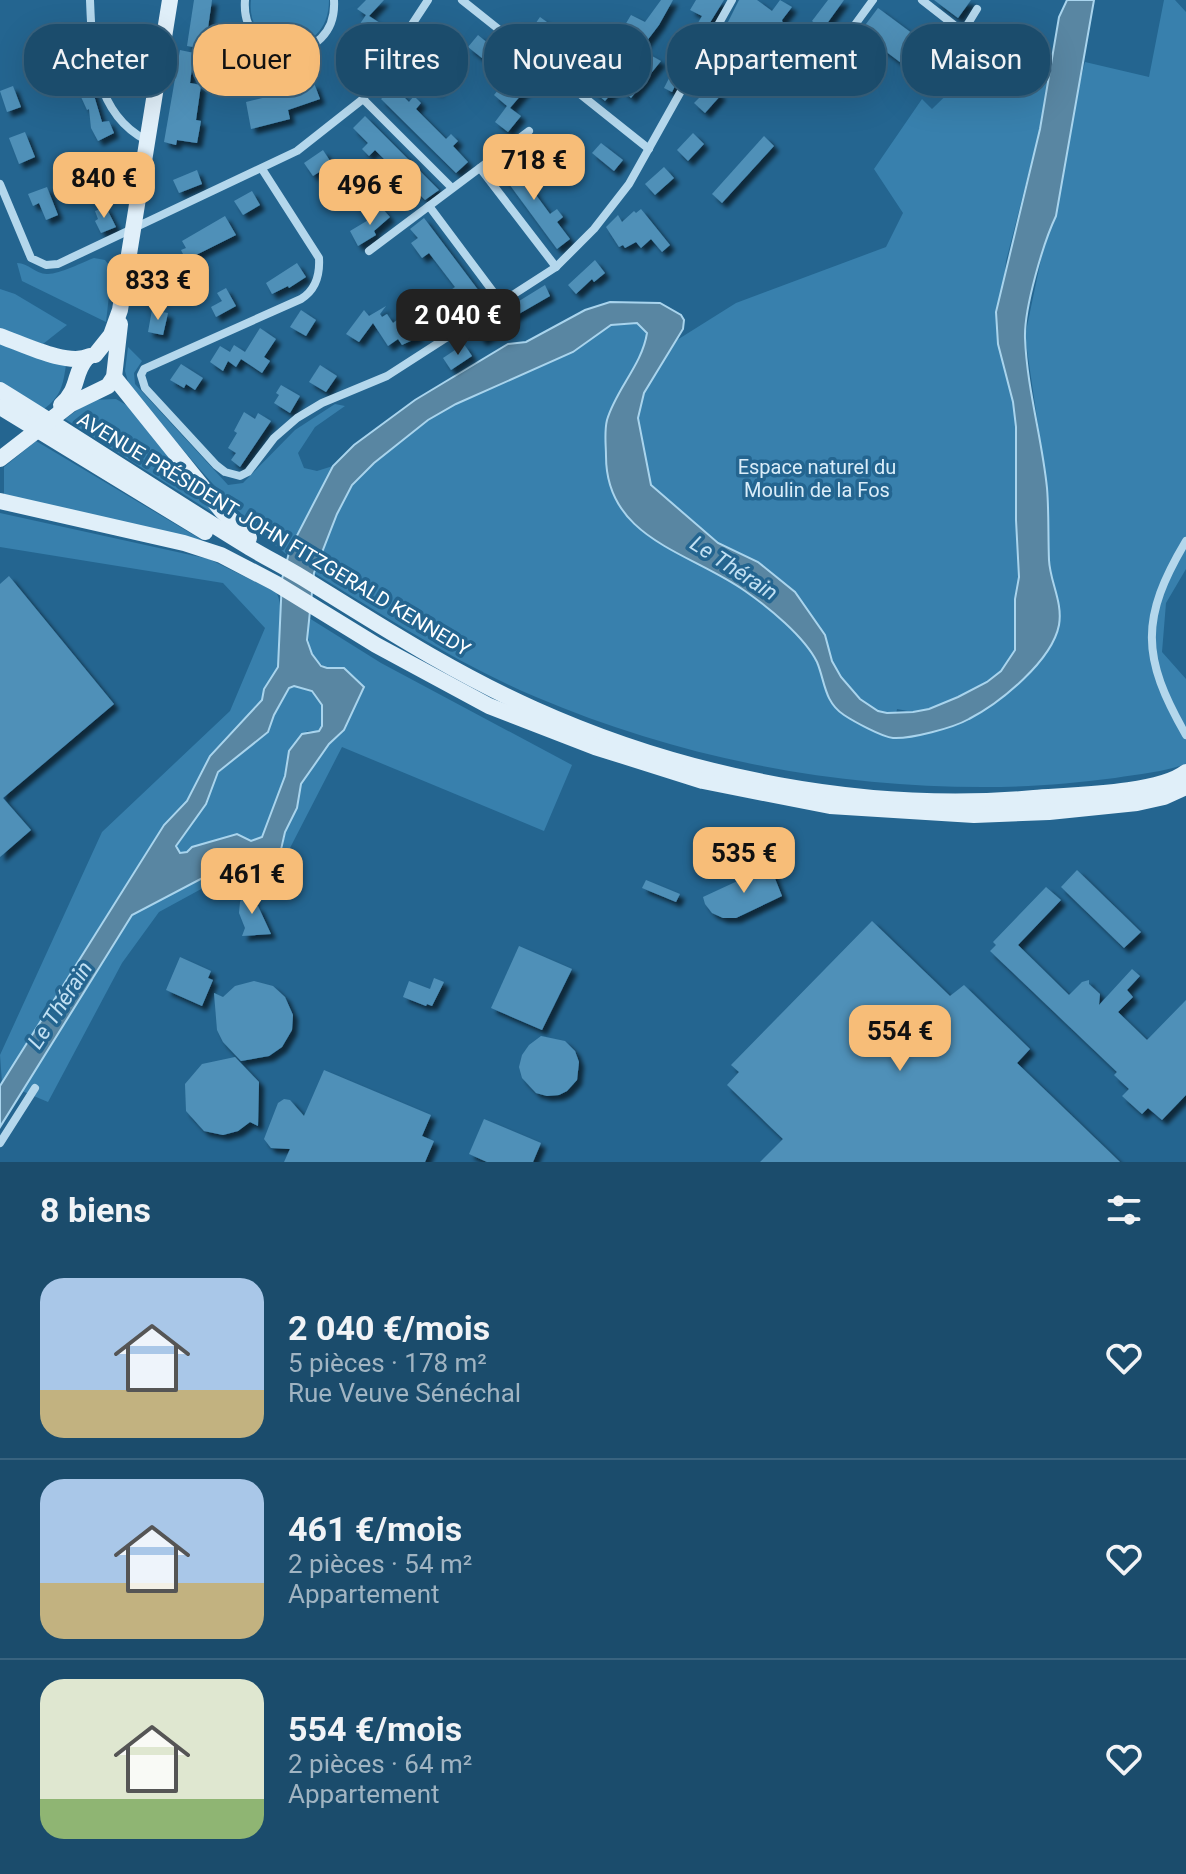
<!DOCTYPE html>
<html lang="fr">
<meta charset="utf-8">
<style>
:root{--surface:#1b4c6c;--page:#285674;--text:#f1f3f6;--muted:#a0b4c2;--line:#39637f;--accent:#f7bd78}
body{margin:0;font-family:Roboto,sans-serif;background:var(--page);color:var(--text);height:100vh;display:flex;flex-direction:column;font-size:30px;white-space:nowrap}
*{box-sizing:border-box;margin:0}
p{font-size:26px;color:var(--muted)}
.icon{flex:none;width:44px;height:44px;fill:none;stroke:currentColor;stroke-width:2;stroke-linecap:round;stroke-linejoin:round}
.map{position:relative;height:1162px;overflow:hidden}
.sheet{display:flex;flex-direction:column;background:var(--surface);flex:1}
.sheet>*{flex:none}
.guide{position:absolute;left:24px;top:24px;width:1138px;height:72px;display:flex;gap:16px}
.price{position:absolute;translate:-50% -68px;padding:0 18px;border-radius:16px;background:var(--accent);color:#111;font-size:26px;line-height:52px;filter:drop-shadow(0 2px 4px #0008)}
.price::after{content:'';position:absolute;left:50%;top:48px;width:24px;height:18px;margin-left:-12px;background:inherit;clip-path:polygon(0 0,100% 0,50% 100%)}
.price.selected{background:#222;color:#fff}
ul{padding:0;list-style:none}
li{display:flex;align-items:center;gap:24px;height:200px;padding:0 40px}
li+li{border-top:2px solid var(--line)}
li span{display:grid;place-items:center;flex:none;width:224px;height:160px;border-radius:24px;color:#555}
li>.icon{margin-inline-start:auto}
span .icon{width:96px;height:96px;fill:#fffc;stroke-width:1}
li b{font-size:34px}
h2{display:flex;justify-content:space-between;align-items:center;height:96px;padding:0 40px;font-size:34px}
.chip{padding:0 28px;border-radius:32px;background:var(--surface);box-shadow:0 8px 32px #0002,0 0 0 2px var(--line);font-size:28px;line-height:72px}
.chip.selected{background:var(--accent);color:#111}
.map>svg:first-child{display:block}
</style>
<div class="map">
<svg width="1186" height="1162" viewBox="0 0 1186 1162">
<defs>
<filter id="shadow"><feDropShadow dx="5" dy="5" stdDeviation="2" flood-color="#0009"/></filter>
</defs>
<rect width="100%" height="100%" fill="#246590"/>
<g fill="#3880ad">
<path d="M251,0H329C329,64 244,56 251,0Z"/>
<path d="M1164,0H1175L1186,12V569L1166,603L1162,652L1186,679V764C1163,772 1139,774 1115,778C1069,784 1029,787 983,787C828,787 678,757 536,697C458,664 386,617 314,573L337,514L352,485L374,463L428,420L456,404L573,352L611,325L637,323L647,333L645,346L677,340L736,303L886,247L903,213L874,169L922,99L932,109L1007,36L1052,53L1040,129L1006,261L998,344L1013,402L1016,427V520L1019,577L1015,599V650L1001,671L987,682L958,697L929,709L913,712L897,709L892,737L933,731L970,719L1029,674L1052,642L1059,605L1049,564L1047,487L1025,336L1045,240L1056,216L1072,114L1085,62L1149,77Z"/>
<path d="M94,258L105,260L112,269L106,322L22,281L17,263C29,263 36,275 48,274C60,274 83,262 94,258Z"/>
<path d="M0,289L15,294L67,325L43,344L0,329Z"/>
<path d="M0,342L66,365C63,385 61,396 44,409L0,382Z"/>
<path d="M128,347L142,361L134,373L135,384L228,485L243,483L295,430L335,404L345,406L315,427L298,453L304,468L317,471L333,466L317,501L286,554C226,506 179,444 129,385L125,371Z"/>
<path d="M116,399L128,406L224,520L65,419L91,400Z"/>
<path d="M36,441L202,540L200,543L4,495V467Z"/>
<path d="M0,513L209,559L276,592C284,603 282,652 278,666C274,679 264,686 262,700L210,756L187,801L164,825L2,1083L0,1055L102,832L230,711L265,628L223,583L0,547Z"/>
<path d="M309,618L381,663L572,765L544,831L342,747L273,881L214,882L159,912L122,963L48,1102L22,1091L132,915L212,873L237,869L257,876L282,854L285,832L297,808L301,784L329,744L344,730L364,688L344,668H327C307,657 307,638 309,618Z"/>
<path d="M294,686L312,691L322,705V726L319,731H307L287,758L285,776L262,837L251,841L236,834L192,847L187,852L180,853L176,847L206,804L218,773L268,732L274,715L289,689Z"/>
</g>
<path fill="#5986a2" stroke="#a9d4ed" stroke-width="2" fill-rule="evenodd" d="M1067,0H1094L1056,216C1043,243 1024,309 1025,338C1027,389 1042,438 1047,488C1049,512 1048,536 1049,560C1050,582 1063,602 1059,625C1052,661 1000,703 969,719C953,728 911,739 893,738C882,737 853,721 844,715C824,702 825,681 817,662C804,636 768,607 745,591C690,552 606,539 606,456C606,445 604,432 607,420C616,389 642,365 647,333L637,323L611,325L573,352L456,404L428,420L374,463L352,485L337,514L314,573L307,640L312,654L321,666L327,668H344L364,687L344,730L329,744L301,784L297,808L285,832L278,863L272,869L257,876L237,869L212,873L132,915L0,1127V1086L164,825L187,801L210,756L262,700L264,689L278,667L282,579L290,549L333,466L354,445L415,400L508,344L526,342L585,310L610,302L660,303L681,315L684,320L683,329L644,393L638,418L651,485L718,543L758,562L795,592L825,635L832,661L841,677L860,699L878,711L887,713L913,712L929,709L958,697L987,682L1001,671L1015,650V599L1019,577L1016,520V427L1013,402L998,344L996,312L1040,129L1059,17ZM294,686L312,691L322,705V726L319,731L302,734L289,751L285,776L262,837L251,841L237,834L192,847L187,852L180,853L176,846L206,804L218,772L268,732L274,715L289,688Z"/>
<g fill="#5090b8" filter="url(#shadow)">
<path d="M194,0H212L205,49L187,46Z"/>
<path d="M366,0H384L369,16L380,23L362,54L357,58L350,54L345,62L336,51L347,34L351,37L366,15L357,9Z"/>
<path d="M661,0H673L659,25L640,50L630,45L635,37L622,30L631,15L645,22Z"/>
<path d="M696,0H724L698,42L700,43L693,55L691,54L672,92L664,88L686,45L676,39L681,31L688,36L690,32L692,33L702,16L690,10Z"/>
<path d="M739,0H757L772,11L780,0L792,7L782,20L785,33L777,27L760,48L748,40L731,61L749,76L747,80L715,64L712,70L704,64L712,50L714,51L731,27L727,24Z"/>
<path d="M828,0H844L823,29L812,21Z"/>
<path d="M934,0H971L958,18Z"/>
<path d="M878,8L940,54L921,78L860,32Z"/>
<path d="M540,17L620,75L624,71L629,76L643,51L661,61L631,98L618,86L605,101L581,80L588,71L531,30Z"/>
<path d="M478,35L495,49L492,53L506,66L510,61L533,81L510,108L521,116L508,132L495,122L507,106L494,95L504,83L488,70L492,66L468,47Z"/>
<path d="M115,37H139L140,61L113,62V45L116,44Z"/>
<path d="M423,38L436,49L424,64L410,54Z"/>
<path d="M180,50L194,53L190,83L201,85L196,120L201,121L197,143L177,140L176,145L164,142Z"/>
<path d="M424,67L443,85L437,92L428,84L425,88L414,79Z"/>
<path d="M90,82L102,122L109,121L114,133L98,141L91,128L89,109L87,110L77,88Z"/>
<path d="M304,82L306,86L314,83L320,99L288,110L290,119L251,129L246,102L283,93L282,90Z"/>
<path d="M13,86L21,107L7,112L0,91Z"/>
<path d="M711,86L721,95L705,113L694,103Z"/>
<path d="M394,87L409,102L414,96L421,103L416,109L446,139L451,134L458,141L453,146L468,162L456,173L381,99Z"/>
<path d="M365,116L439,190L425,200L412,187L406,193L392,178L388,182L380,174L387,168L385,160L375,150L369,156L362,149L368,143L353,128Z"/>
<path d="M25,132L35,157L19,164L9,138Z"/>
<path d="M693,133L704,144L688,161L677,150Z"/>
<path d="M764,136L774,146L722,203L712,194Z"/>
<path d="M601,143L623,160L614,171L592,153Z"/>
<path d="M323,150L332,164L313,176L304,163Z"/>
<path d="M116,155H123L128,167L115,175H110L104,161Z"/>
<path d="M507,157L518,172L525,167L532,175L525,180L550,214L557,209L563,217L557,222L570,239L557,249L495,165Z"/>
<path d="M664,167L674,178L655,195L645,184Z"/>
<path d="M197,170L202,184L179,193L173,180Z"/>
<path d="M47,187L58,215L46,220L39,203L33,206L28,194Z"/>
<path d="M252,191L260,205L243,215L234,201Z"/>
<path d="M380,206L390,217L374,231L376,235L358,246L350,231L375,216L372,213Z"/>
<path d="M106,207L116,227L101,233L95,221L98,219L95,211Z"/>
<path d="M641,209L670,245L662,252L651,239L641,248L636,242L625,248L623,245L619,247L606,227L618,215L622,222L634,211L636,213Z"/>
<path d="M225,216L236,235L186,260L181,250L186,248L182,241Z"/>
<path d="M424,218L488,303L473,312L461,295L454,300L448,292L455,287L429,253L422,258L411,243L418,238L410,229Z"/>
<path d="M165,256L182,265L191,283L182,288L175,274L166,292L152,284L167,258Z"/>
<path d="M595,260L605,273L594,282L592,279L576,294L568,285Z"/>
<path d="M297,263L306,277L289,288L288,286L272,294L266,283Z"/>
<path d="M545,285L550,296L517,315L508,321L509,323L482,341L474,329Z"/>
<path d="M226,288L236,306L216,317L211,307L222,301L217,293Z"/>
<path d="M386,306L380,314L382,317L387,314L393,323L397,320L404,330L412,325L419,337L402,345L398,339L388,346L373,323L359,342L346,334L364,310L369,316Z"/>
<path d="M152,310L168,313L163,335L148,332Z"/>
<path d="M301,310L316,320L306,336L290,327Z"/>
<path d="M260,328L276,339L264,357L270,361L262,373L241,359L236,367L228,361L223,371L210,362L220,346L230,352L234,345L245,352Z"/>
<path d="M464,344L472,356L451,370L443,358Z"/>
<path d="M181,364L203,378L195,390L186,384L184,388L170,380Z"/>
<path d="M320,365L337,376L326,392L309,382Z"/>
<path d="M281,385L300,396L290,413L274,403L279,395L276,393Z"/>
<path d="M244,412L255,419L258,413L271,421L240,467L231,460L236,453L228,448L237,433L234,431Z"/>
<path d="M9,576L114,704L3,798L31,830L0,857V584Z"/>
<path d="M770,866L782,896L736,918H723L712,913L705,904L703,897Z"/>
<path d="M1077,870L1141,932L1124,948L1061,887Z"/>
<path d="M646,880L680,894L676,902L642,888Z"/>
<path d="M250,883L254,907L258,906L271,934L242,936L245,928L239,913L240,902Z"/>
<path d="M1046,887L1061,900L1018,945L1069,995L1082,982L1089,980V984L1100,994L1099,1005L1132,969L1140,976L1127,990L1133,997L1118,1012L1147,1040L1186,1000V1095L1162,1120L1148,1108L1142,1114L1122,1096L1129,1089L1114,1075L1117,1072L990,951L996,945L993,942Z"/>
<path d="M872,921L950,996L964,985L1030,1049L1017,1063L1120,1162H760L783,1139L727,1085L739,1072L731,1065Z"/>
<path d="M519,946L572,969L542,1030L491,1008Z"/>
<path d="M180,957L211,971L208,978L213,980L202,1006L166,990Z"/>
<path d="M434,978L444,982L432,1006L427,1004L426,1006L403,997L409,981L430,989Z"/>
<path d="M254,981L273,986L285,997L293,1015L292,1030L282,1047L269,1056L241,1061L223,1042L217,1030L214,993L223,997L235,986Z"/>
<path d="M541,1036L565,1041L575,1051L579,1062L577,1080L567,1091L559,1095L547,1096L536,1093L522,1078L519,1067L522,1055L529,1045Z"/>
<path d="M235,1057L259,1082L258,1126L250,1122L238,1131L223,1135L204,1131L186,1111L185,1084L202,1064Z"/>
<path d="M324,1070L431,1115L422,1136L434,1141L425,1162H284L290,1149L271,1148L264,1139L278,1103L284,1099L290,1100L304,1116Z"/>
<path d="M484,1119L541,1143L533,1162H487L469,1154Z"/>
</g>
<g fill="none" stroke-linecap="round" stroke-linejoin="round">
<g stroke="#b4d7ec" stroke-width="8">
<path d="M90,0C92,51 94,113 146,140"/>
<path d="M245,0C240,67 338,68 334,0"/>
<path d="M462,0L649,149"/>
<path d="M922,0L963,32"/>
<path d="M854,26L873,0"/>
<path d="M937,74L977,9"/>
<path d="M363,99L452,188"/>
<path d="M480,168L556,267"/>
<path d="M262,169L319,258C320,275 316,290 301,299L144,369L141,375L145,388L216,465L225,472L240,476L248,472L274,438L297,418L322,403L387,376L556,267L594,229L629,184L732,0"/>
<path d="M0,184L31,258L46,265L58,264L297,151L363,99L428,0"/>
<path d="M429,206L500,301"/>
<path d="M369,251L529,131"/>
<path d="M1186,541C1140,618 1141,657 1186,735"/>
<path d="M0,1143L35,1088"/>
</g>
<g stroke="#e0eff9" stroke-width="16">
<path d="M0,336C23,344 68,367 90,356"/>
<path d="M95,355L111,335L120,310L170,0"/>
<path d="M114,377L221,510L249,538"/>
<path d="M0,390C83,441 164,495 247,546C265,557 285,567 303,578C379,625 453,673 534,709C687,778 867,813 1034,798C1071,795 1158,794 1186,772"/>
<path d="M61,405C80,388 73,374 86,359"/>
<path d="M0,407L205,532"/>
<path d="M0,459L71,404L108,386L114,377L120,324"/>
<path d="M0,501L184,543L221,555L275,583L376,645L489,706L595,747L703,781L830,806L974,815L1049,812L1137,803L1164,797L1186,787"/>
</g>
</g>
<g text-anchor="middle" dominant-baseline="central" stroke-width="7" stroke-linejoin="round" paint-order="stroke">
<g font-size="20" fill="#daedf9" stroke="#246590">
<text x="817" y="467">Espace naturel du<tspan x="817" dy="23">Moulin de la Fos</tspan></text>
</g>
<g font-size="20" fill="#fff" stroke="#246590">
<text transform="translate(274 534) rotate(31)">AVENUE PRÉSIDENT JOHN FITZGERALD KENNEDY</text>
</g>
<g font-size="22" font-style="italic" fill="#c1e0f3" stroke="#246590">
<text transform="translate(734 568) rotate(33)">Le Thérain</text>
<text transform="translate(60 1005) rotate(-57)">Le Thérain</text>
</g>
</g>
</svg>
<b class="price" style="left:534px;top:202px">718 €</b>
<b class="price" style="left:104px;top:220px">840 €</b>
<b class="price" style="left:370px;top:227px">496 €</b>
<b class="price" style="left:158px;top:322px">833 €</b>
<b class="price selected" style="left:458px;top:357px">2 040 €</b>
<b class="price" style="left:744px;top:895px">535 €</b>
<b class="price" style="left:252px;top:916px">461 €</b>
<b class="price" style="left:900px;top:1073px">554 €</b>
<div class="guide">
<a class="chip">Acheter</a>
<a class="chip selected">Louer</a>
<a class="chip">Filtres</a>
<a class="chip">Nouveau</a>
<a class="chip">Appartement</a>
<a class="chip">Maison</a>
</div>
</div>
<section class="sheet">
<h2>8 biens<svg class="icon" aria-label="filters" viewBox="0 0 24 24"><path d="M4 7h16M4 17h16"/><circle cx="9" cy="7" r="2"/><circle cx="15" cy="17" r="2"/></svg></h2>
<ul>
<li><span style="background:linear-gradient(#a9c7e8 70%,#c2b280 0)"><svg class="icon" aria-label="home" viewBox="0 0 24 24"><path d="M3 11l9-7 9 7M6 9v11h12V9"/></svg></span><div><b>2 040 €/mois</b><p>5 pièces · 178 m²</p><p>Rue Veuve Sénéchal</p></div><svg class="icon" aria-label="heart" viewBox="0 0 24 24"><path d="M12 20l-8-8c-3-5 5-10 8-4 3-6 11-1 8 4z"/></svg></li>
<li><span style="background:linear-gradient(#a9c7e8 65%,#c2b280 0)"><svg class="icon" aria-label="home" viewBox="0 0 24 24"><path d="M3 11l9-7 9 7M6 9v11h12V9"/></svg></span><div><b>461 €/mois</b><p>2 pièces · 54 m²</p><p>Appartement</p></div><svg class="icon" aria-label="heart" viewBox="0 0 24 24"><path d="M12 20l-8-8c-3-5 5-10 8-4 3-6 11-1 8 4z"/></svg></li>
<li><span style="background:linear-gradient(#dfe7d0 75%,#8fb573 0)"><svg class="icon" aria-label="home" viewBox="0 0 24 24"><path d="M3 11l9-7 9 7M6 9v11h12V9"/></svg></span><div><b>554 €/mois</b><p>2 pièces · 64 m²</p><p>Appartement</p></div><svg class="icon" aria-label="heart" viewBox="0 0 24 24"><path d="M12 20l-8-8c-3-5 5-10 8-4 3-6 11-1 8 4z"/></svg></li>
</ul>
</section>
